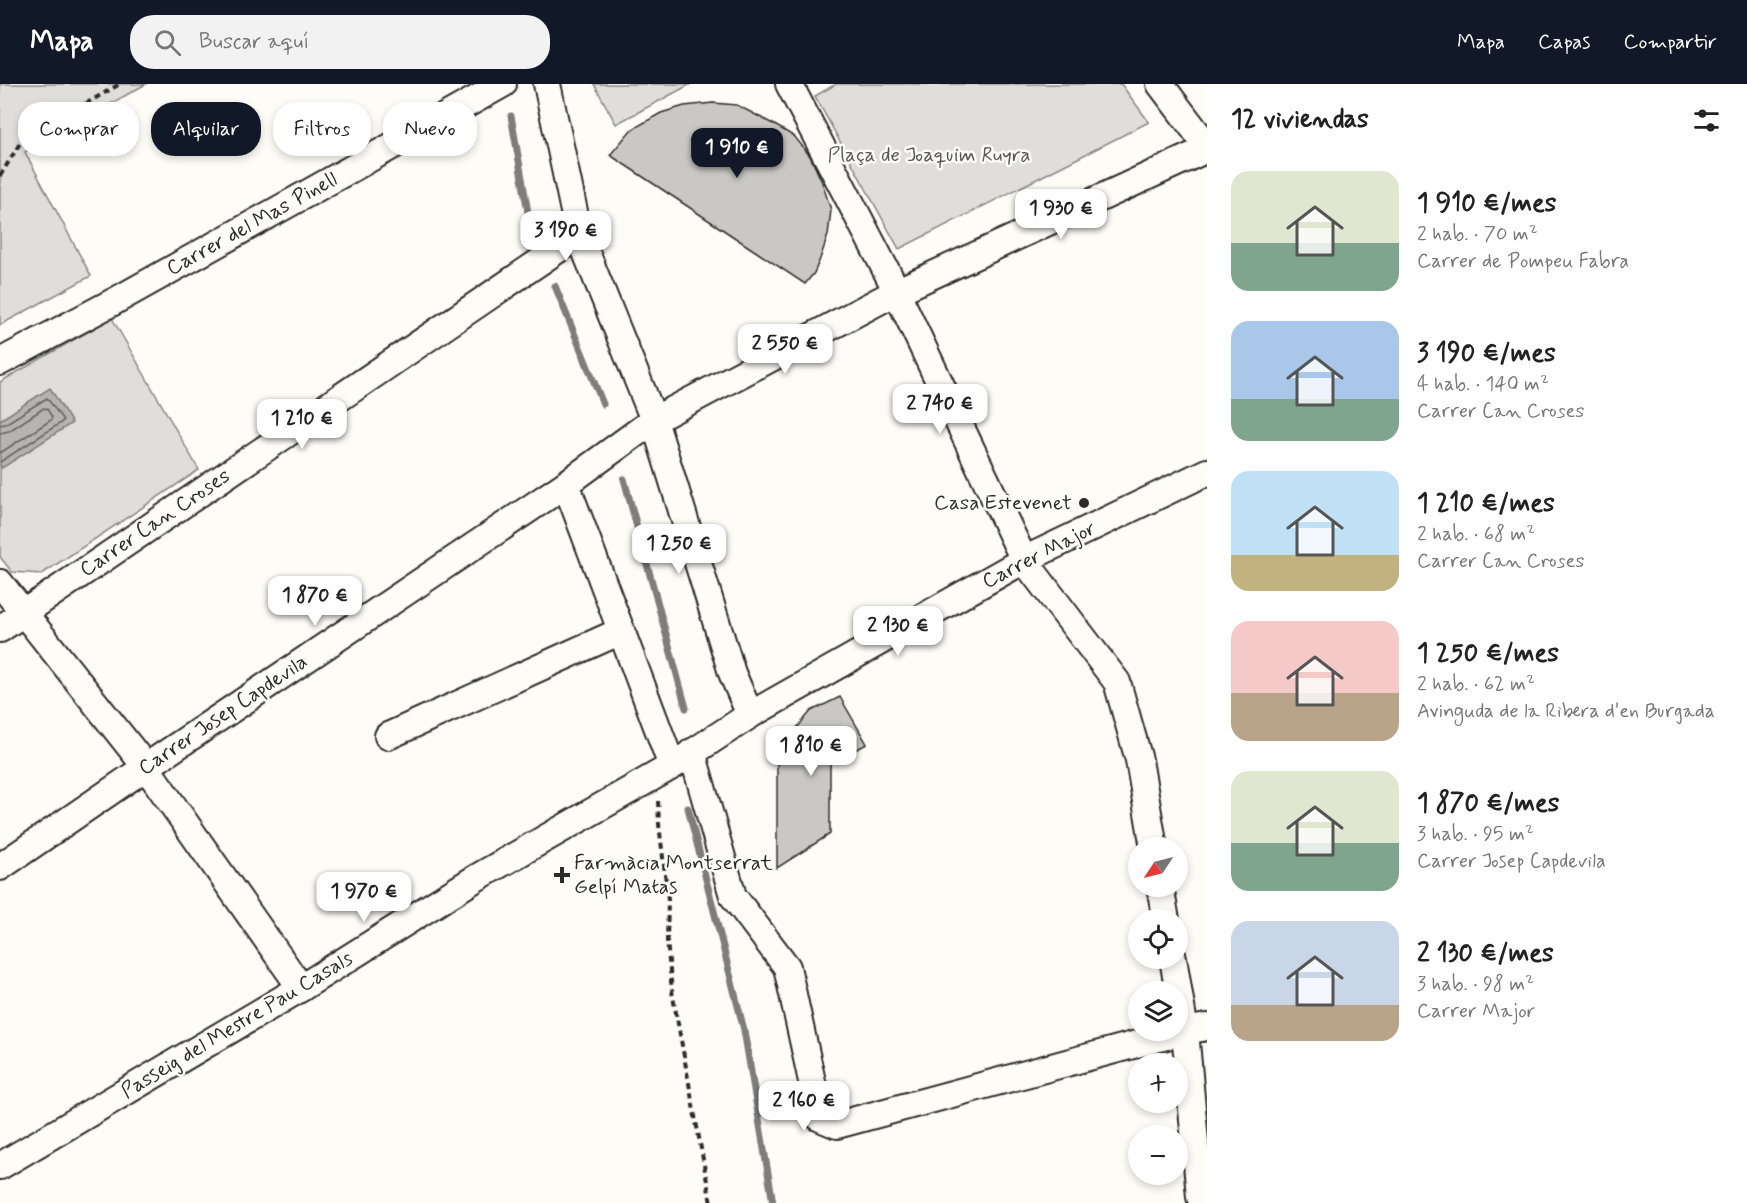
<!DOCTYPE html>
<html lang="es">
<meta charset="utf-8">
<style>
:root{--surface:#fff;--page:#f2f2f2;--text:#222;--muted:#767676;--accent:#111827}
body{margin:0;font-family:Mynerve,sans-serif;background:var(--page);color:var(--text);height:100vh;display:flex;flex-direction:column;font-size:22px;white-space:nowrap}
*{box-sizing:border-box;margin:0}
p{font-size:20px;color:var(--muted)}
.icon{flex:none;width:33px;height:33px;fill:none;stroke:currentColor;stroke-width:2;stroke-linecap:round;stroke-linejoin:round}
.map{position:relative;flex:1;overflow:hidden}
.side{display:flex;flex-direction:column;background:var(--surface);width:540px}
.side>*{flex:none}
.hud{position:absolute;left:18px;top:18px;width:570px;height:54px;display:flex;gap:12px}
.needle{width:39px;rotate:235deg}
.fabs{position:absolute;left:1128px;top:753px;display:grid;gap:12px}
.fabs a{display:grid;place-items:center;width:60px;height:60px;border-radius:50%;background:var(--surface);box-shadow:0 3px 9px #0003;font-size:30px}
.price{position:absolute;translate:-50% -51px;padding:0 14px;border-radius:12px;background:#fff;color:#222;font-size:20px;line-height:39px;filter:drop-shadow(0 2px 3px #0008)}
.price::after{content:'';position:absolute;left:50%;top:36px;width:18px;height:14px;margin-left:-9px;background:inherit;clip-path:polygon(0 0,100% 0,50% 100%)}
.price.active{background:var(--accent);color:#fff}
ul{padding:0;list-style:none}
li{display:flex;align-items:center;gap:18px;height:150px;padding:0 24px}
li span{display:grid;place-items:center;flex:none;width:168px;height:120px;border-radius:18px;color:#555}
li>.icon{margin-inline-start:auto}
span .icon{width:72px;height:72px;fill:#fffc;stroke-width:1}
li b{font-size:26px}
h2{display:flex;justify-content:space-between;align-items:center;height:72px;padding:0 24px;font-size:26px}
.pill{padding:0 21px;border-radius:24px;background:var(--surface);box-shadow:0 3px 9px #0003;font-size:21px;line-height:54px}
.pill.active{background:var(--accent);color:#fff}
header{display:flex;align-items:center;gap:36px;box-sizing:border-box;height:84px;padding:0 30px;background:var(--accent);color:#fff}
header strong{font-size:28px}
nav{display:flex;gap:33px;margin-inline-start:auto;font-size:21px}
.search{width:420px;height:54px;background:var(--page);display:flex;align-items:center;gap:15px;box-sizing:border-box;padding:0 21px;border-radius:24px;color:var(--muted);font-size:22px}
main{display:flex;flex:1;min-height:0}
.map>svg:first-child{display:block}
</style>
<header>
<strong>Mapa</strong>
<div class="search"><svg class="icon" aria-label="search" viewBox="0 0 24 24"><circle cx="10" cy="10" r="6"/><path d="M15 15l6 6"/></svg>Buscar aquí</div>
<nav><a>Mapa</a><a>Capas</a><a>Compartir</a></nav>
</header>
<main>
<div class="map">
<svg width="1207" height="1119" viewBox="0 0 1207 1119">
<rect width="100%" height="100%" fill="#fdfcf7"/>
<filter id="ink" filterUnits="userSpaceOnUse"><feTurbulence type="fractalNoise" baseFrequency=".0167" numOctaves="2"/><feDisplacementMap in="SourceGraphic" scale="12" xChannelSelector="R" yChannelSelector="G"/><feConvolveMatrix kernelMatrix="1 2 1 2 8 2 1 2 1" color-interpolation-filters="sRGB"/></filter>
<g filter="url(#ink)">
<g fill="#dfdeda" stroke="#858482" stroke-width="1.5">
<path d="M0,0H146L25,68L91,192L0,241Z"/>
<path d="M594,0H691L616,40Z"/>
<path d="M836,0H1121L1149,38L899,165L815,12Z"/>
<path d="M112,234L199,386L42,490L12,488L0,473V298Z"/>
</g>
<path fill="#b5b4b1" stroke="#7e7d7b" stroke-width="1.5" d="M50,304L72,339L2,384L0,381V336Z"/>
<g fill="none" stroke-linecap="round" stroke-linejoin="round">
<g stroke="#626261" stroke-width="1.5">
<path d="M0,341L5,340L47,314L63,336L62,338L0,378"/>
<path d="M0,349L9,347L44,324L47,325L52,333L51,336L0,369"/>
</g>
<g stroke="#7e7d7b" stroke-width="7">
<path d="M511,32L529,134"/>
<path d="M555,202L603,320"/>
<path d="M624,395L686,624"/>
<path d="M688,724L744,946L773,1119"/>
</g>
</g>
<g fill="#c9c8c4" stroke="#2b2b2b" stroke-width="1.5">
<path d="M713,19L737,21L773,40L795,53L810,72L822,98L831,126L828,151L820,175L814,189L805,200L610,71L631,46L661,29L684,22Z"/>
<path d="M840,613L867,660L830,679V750L777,784V668L811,627Z"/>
</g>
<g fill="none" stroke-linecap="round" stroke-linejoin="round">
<defs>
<g id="minor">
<path d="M547,0L579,151L654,336L732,589L750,631"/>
<path d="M789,0L889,192L1024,476L1117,598L1139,676L1154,764"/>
<path d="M1160,0L1207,62"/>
<path d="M0,278L115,217L503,0"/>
<path d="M566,400L672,682"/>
<path d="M0,499L146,683L301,904"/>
<path d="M0,545L579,151"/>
<path d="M388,652L621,547"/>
<path d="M692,668L733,812L787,883L820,1034L837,1041L1185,947L1207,943"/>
<path d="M0,783L146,683L566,400L654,336L896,208L1207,65"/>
<path d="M1160,802L1166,836"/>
<path d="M1173,874L1185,947L1200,1113L1204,1119"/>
<path d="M0,1082L301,904L476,794L672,682L750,631L1024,476L1207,388"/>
</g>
</defs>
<use href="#minor" stroke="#2b2b2b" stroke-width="30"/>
<g stroke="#2b2b2b" stroke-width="4" stroke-dasharray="6 4.5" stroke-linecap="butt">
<path d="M0,92L22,56L120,0"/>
<path d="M658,717L659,740L668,815L667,857L672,907L711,1119"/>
</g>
<use href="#minor" stroke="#fdfcf7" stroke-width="26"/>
</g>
</g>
<g fill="#2b2b2b" stroke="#fdfcf7" stroke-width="2">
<circle cx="1084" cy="419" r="6"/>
<path d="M559 782h6v6h6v6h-6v6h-6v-6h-6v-6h6z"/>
</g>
<g text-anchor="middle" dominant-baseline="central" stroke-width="5" stroke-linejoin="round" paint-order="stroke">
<g font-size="21" fill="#585857" stroke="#fdfcf7">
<text x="929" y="71">Plaça de Joaquim Ruyra</text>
</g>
<g font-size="21" fill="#2b2b2b" stroke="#fdfcf7">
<text transform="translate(252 140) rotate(-29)">Carrer del Mas Pinell</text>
<text transform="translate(155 439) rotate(-34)">Carrer Can Croses</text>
<text transform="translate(1039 471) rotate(-27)">Carrer Major</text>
<text transform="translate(223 631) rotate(-34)">Carrer Josep Capdevila</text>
<text transform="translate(237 941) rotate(-31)">Passeig del Mestre Pau Casals</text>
</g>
<g font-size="21" fill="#2b2b2b" stroke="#fdfcf7" text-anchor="end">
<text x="1072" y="419">Casa Estevenet</text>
<text x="574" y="779" text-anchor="start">Farmàcia Montserrat<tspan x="574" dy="24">Gelpí Matas</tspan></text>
</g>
</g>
</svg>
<div class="fabs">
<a><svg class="needle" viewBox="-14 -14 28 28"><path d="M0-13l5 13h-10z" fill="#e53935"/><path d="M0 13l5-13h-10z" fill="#767676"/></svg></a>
<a><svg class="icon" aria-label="locate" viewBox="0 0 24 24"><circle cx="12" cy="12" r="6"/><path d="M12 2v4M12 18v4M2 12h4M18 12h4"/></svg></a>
<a><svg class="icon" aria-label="layers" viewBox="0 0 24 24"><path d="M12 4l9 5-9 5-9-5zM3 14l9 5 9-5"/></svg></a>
<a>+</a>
<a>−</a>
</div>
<b class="price active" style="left:737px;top:95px">1 910 €</b>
<b class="price" style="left:1061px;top:156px">1 930 €</b>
<b class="price" style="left:566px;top:178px">3 190 €</b>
<b class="price" style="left:785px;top:291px">2 550 €</b>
<b class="price" style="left:940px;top:351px">2 740 €</b>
<b class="price" style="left:302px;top:366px">1 210 €</b>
<b class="price" style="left:679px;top:491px">1 250 €</b>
<b class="price" style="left:315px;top:543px">1 870 €</b>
<b class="price" style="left:898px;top:573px">2 130 €</b>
<b class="price" style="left:811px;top:693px">1 810 €</b>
<b class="price" style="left:364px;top:839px">1 970 €</b>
<b class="price" style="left:804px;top:1048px">2 160 €</b>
<div class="hud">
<a class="pill">Comprar</a>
<a class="pill active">Alquilar</a>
<a class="pill">Filtros</a>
<a class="pill">Nuevo</a>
</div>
</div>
<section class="side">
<h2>12 viviendas<svg class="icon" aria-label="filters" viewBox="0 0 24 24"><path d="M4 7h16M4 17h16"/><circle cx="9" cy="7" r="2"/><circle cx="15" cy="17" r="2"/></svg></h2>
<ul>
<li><span style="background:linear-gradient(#dfe7d0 60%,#7fa58c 0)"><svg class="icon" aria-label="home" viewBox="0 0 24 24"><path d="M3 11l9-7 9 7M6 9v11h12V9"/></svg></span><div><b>1 910 €/mes</b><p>2 hab. · 70 m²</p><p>Carrer de Pompeu Fabra</p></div></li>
<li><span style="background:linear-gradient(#a9c7e8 65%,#7fa58c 0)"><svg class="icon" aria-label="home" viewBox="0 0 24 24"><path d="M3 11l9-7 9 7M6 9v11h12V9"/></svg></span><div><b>3 190 €/mes</b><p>4 hab. · 140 m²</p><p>Carrer Can Croses</p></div></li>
<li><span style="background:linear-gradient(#bfe0f5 70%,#c2b280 0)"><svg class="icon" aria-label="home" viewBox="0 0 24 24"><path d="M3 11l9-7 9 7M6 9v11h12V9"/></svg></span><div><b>1 210 €/mes</b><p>2 hab. · 68 m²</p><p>Carrer Can Croses</p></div></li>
<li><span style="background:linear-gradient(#f6c9c9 60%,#b9a48a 0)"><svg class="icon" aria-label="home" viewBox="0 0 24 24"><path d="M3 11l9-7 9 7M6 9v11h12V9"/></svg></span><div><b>1 250 €/mes</b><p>2 hab. · 62 m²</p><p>Avinguda de la Ribera d'en Burgada</p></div></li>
<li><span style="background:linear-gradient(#dfe7d0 60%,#7fa58c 0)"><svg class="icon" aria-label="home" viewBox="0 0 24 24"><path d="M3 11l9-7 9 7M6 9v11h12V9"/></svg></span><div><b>1 870 €/mes</b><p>3 hab. · 95 m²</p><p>Carrer Josep Capdevila</p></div></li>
<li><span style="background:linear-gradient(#c9d6e8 70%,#b9a48a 0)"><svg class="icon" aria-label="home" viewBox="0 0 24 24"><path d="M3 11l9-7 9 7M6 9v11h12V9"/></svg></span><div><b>2 130 €/mes</b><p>3 hab. · 98 m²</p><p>Carrer Major</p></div></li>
</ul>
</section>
</main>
